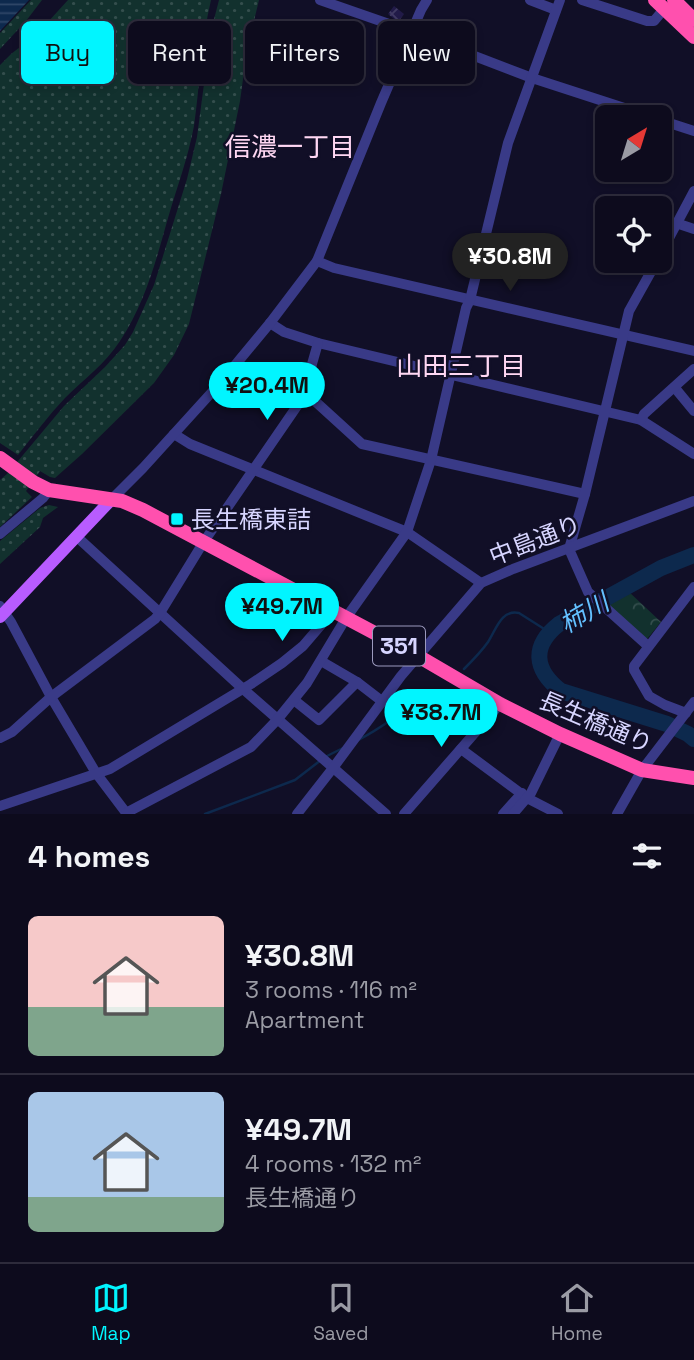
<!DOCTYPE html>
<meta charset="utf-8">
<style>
:root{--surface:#0d0b1d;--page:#1b192a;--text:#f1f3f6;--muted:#9a9ba4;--line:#2d2b3b;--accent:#01f5ff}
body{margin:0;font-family:"Space Grotesk","Noto Sans JP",sans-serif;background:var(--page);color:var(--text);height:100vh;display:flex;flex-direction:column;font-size:26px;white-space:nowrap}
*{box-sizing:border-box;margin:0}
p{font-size:23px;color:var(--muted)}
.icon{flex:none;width:38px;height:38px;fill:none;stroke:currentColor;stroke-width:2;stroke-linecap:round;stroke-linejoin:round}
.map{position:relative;height:814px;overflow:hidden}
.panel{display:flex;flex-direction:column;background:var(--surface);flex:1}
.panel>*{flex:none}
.hud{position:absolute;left:21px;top:21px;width:653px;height:63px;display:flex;gap:14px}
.needle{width:46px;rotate:38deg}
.controls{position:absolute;left:595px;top:105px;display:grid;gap:14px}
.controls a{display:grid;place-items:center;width:77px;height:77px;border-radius:10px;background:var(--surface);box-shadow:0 4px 10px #0003,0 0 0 2px var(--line);font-size:35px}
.price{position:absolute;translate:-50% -60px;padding:0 16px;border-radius:24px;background:var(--accent);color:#111;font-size:23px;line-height:46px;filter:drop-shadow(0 2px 4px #0008)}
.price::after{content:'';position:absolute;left:50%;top:42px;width:21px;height:16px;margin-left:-10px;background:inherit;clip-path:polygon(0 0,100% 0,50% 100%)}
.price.selected{background:#222;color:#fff}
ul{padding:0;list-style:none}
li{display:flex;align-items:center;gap:21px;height:175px;padding:0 28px}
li+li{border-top:2px solid var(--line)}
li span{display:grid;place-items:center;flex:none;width:196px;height:140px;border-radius:10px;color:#555}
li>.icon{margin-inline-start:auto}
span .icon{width:84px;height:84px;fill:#fffc;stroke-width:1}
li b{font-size:30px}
h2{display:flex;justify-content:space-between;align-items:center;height:84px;padding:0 28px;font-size:30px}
.chip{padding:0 24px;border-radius:10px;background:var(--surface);box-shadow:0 4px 10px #0003,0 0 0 2px var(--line);font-size:24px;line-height:63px}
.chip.selected{background:var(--accent);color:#111}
.menu{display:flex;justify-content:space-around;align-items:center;height:98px;border-top:2px solid var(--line);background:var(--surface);font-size:19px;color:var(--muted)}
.menu a{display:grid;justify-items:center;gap:4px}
.menu .selected{color:var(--accent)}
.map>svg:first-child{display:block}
</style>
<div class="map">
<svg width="694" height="814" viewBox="0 0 694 814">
<defs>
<pattern id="grass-dots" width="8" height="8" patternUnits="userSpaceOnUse" patternTransform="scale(1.75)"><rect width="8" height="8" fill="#12312e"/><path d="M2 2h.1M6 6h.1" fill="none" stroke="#344e4d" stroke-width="1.8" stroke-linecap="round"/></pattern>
<pattern id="park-crowns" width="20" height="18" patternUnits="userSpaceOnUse" patternTransform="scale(1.75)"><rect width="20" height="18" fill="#12312e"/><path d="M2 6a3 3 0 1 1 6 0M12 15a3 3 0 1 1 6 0" fill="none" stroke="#344e4d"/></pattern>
<pattern id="water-rules" width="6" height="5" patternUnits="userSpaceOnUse" patternTransform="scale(1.75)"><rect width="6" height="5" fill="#0d294d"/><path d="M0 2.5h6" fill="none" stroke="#304768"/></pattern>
<pattern id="building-cross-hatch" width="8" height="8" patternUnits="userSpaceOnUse" patternTransform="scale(1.75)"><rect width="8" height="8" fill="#211a48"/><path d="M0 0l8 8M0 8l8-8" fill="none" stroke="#403a63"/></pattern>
</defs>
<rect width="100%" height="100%" fill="#110f27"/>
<g fill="url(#grass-dots)">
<path d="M31,0H42L26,21L0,49V33Z"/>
<path d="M68,0H211C201,42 200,84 194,126C188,158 177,187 168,218C156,261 145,303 120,341C105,364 84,379 65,398C48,416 33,436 18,455L0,443V65L11,54L37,34Z"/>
<path d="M219,0H259L247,50L240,101L221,194L189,324L174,355L154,383L82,454L55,478L50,477L40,471L26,491L32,497L0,527V480L8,473L64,406L105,367L125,345L133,332L154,285L187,179L197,137L211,31Z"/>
<path d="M49,505L58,507L43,518L40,527L0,564V541L40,508Z"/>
</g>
<path fill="url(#park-crowns)" d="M628,591L661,622L647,639L605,604Z"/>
<path fill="url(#water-rules)" d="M0,0H29L0,31Z"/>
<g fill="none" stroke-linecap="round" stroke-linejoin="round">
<g stroke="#0d294d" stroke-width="2.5">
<path d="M464,669C472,661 481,652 488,642C496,630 501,609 519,613L549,632"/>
<path d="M358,740C377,731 393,718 410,707C422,700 435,697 446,690"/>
<path d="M327,756L343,748"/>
<path d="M205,814L295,780L321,760"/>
</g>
<path stroke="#0d294d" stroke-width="16" d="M694,555L661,568L559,624C531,646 534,670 561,691L667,724L688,734L694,739"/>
</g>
<path fill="url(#building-cross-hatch)" d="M394,6L404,14L398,22L388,14Z"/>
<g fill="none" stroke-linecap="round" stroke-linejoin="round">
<g stroke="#393a87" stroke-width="10">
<path d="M320,0L412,32L532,78L652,117"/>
<path d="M530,0L556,10"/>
<path d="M582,0L647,21H654L664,9"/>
<path d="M660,120L694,131"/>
<path d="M676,223L694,229"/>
<path d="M660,255L694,191"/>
<path d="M317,261L334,268L694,351"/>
<path d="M270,323L284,332L318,343L641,420L694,454"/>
<path d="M675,388L694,411"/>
<path d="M306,393L362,444L585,494"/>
<path d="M641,420L644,414L694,369"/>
<path d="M174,434L190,444L407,532L481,583"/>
<path d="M110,501L143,468L222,381L270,323L317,261L381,103L421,10L427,0"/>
<path d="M0,534L43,498L49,490"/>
<path d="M76,536L242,688L386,814"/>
<path d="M0,606L11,622L51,697L96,773L127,814"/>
<path d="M648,646L588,592L569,549L585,494L629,311L657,261"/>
<path d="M321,661L357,682L383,702"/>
<path d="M294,700L319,720L357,682"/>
<path d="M686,713L665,705L649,696L634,670V666L694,587"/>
<path d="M0,738L12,732L51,697L155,619L160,613L203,543L306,393L312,364L318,343"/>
<path d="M461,749L527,798L558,814"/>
<path d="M0,806L110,769L251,684L282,663L303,646L333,611"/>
<path d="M126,813L251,747L277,720L307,683L346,618L407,532L431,460L466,308L470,300L508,143L560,0"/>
<path d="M297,814L333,768L401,676L481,583L513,569L694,501"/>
<path d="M404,814L500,704"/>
<path d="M503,814L522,793"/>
<path d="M513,814L531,793L560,734"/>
<path d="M617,814L642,770L694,702"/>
</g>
<path stroke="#b85cff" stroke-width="12" d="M0,617L110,501"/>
<g stroke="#ff50ae" stroke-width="14">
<path d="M655,0L694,37"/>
<path d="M674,0L694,20"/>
<path d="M0,458L33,482L49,490L122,501L143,510L418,656L500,704L560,734L642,770L694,778"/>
</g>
</g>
<rect fill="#01f5ff" stroke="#110f27" stroke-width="2.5" x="170" y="512" width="14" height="14" rx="3.5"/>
<g text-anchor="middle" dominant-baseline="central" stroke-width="5" stroke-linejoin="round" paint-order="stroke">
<rect fill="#110f27" stroke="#9c9abe" stroke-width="2" x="373" y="626.5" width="52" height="39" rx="5"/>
<g font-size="23" font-weight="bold" fill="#d7d5ff">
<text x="399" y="646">351</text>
</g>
<g font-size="24" fill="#d7d5ff" stroke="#110f27" text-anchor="start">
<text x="191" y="519">長生橋東詰</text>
</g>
<g font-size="24" fill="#d7d5ff" stroke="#110f27">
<text transform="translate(535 540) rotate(-21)">中島通り</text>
<text transform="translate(596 722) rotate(23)">長生橋通り</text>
</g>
<g font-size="26" fill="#ffd7f3" stroke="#110f27">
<text x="290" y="147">信濃一丁目</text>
<text x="461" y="366">山田三丁目</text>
</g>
<g font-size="26" font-style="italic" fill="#63c0ff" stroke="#110f27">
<text transform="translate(584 613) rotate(-30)">柿川</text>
</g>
</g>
</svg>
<div class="controls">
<a><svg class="needle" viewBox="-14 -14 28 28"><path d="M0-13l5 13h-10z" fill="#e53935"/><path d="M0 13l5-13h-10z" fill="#9a9ba4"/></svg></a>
<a><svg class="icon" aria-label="locate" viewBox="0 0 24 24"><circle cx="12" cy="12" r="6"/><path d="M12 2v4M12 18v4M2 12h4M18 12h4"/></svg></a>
</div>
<b class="price selected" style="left:510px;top:293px">¥30.8M</b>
<b class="price" style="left:267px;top:422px">¥20.4M</b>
<b class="price" style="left:282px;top:643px">¥49.7M</b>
<b class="price" style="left:441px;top:749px">¥38.7M</b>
<div class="hud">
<a class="chip selected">Buy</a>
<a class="chip">Rent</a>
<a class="chip">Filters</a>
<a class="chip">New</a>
</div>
</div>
<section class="panel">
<h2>4 homes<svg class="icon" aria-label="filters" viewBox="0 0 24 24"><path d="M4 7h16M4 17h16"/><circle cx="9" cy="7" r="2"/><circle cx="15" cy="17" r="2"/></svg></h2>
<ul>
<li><span style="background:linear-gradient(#f6c9c9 65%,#7fa58c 0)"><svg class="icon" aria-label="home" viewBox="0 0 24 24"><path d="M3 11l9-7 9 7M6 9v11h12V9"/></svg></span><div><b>¥30.8M</b><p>3 rooms · 116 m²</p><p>Apartment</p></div></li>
<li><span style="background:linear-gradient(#a9c7e8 75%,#7fa58c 0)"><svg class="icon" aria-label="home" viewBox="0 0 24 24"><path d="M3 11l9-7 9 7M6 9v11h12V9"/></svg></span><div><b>¥49.7M</b><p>4 rooms · 132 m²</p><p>長生橋通り</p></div></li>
</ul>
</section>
<nav class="menu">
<a class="selected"><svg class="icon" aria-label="map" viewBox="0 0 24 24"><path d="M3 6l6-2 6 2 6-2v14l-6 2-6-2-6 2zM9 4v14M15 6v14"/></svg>Map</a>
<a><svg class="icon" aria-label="saved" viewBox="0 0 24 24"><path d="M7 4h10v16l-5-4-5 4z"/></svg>Saved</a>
<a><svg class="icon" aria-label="home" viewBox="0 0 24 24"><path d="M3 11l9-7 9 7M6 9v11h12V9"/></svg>Home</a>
</nav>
